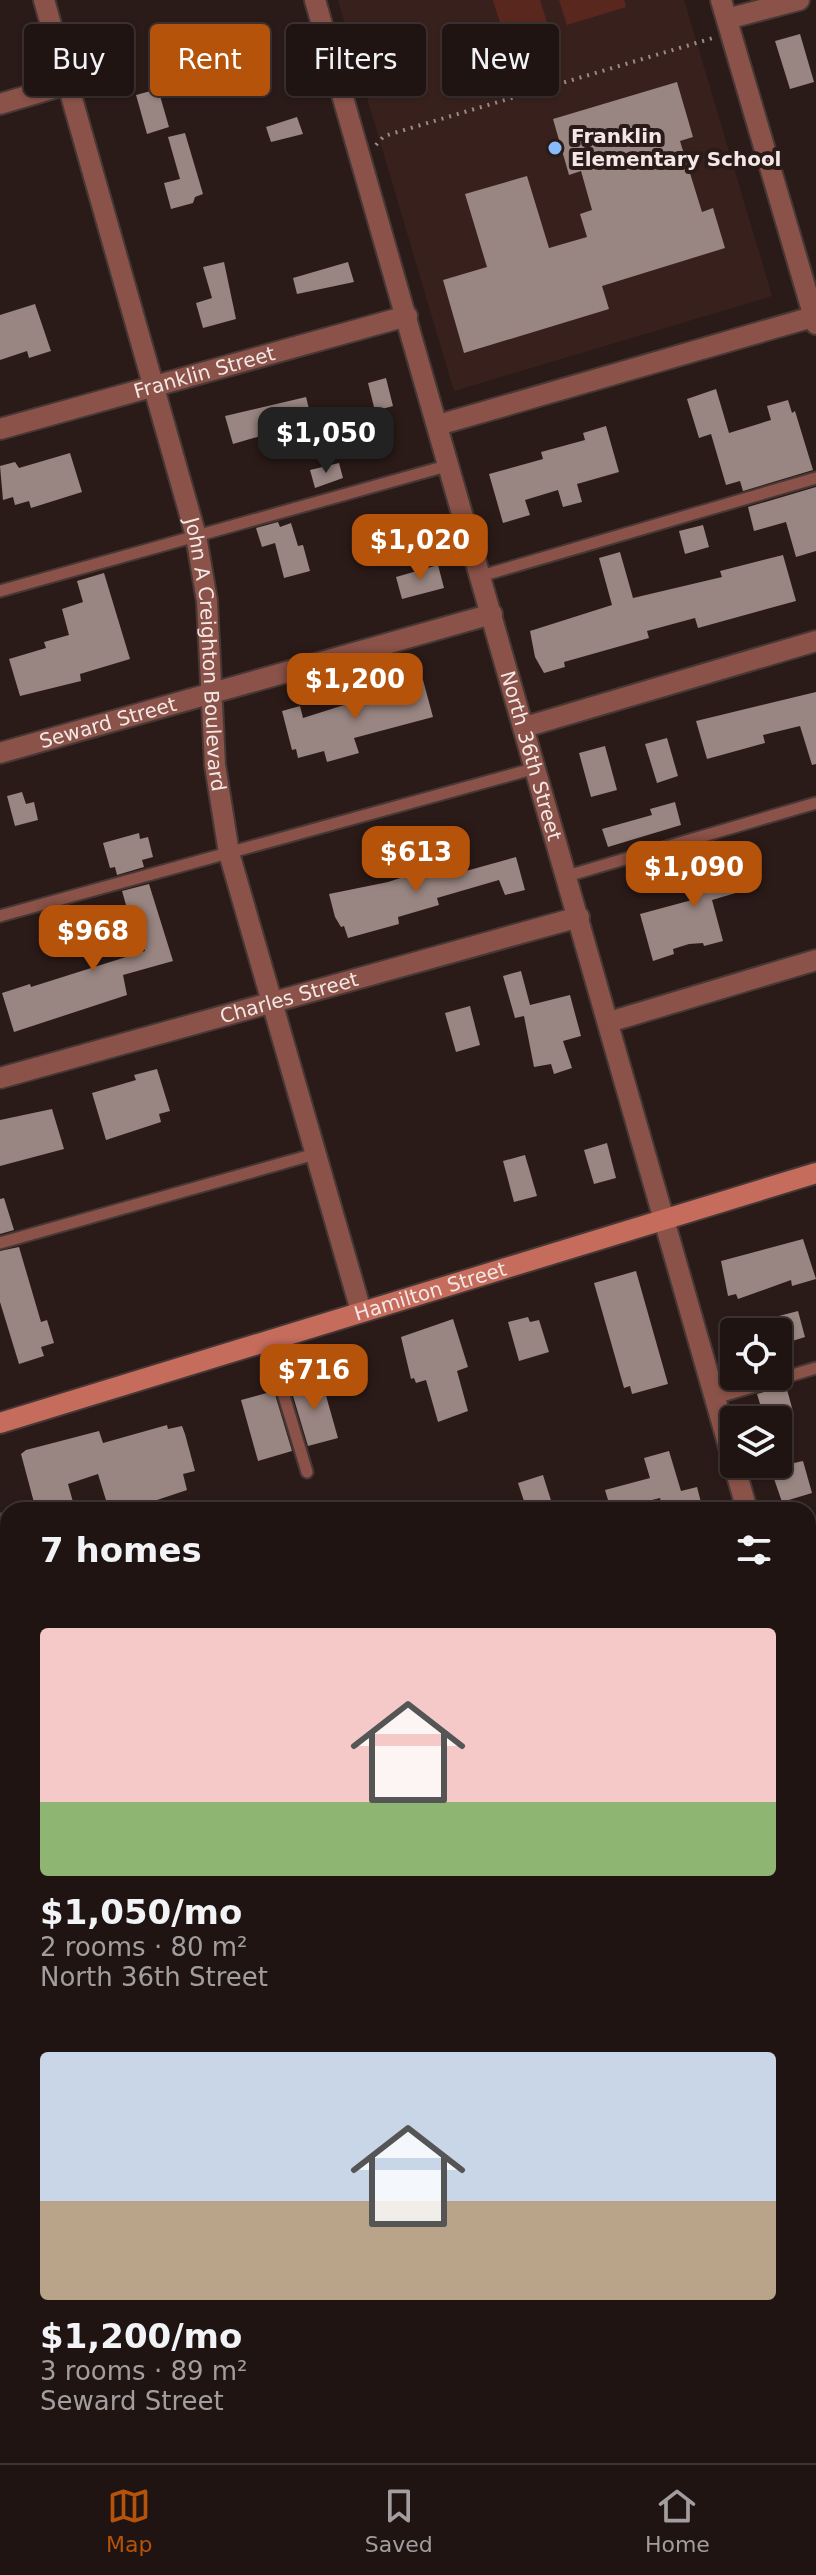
<!DOCTYPE html>
<meta charset="utf-8">
<style>
:root{--surface:#201412;--page:#2d2120;--text:#f1f3f6;--muted:#a29e9f;--line:#3d3332;--accent:#b45309}
body{margin:0;font-family:"DejaVu Sans",sans-serif;background:var(--page);color:var(--text);height:100vh;display:flex;flex-direction:column;font-size:30px;white-space:nowrap}
*{box-sizing:border-box;margin:0}
p{font-size:26px;color:var(--muted)}
.icon{flex:none;width:44px;height:44px;fill:none;stroke:currentColor;stroke-width:2;stroke-linecap:round;stroke-linejoin:round}
.map{position:relative;flex:1;overflow:hidden}
.sheet{position:absolute;left:0px;top:1502px;width:816px;height:962px;display:flex;flex-direction:column;background:var(--surface);border-radius:24px 24px 0 0;box-shadow:0 2px 6px #0004,0 0 0 2px var(--line)}
.sheet>*{flex:none}
.hud{position:absolute;left:24px;top:24px;width:768px;height:72px;display:flex;gap:16px}
.fabs{position:absolute;left:720px;top:1318px;display:grid;gap:16px}
.fabs a{display:grid;place-items:center;width:72px;height:72px;border-radius:8px;background:var(--surface);box-shadow:0 2px 6px #0004,0 0 0 2px var(--line);font-size:40px}
.price{position:absolute;translate:-50% -68px;padding:0 18px;border-radius:16px;background:var(--accent);color:#fff;font-size:26px;line-height:52px;filter:drop-shadow(0 2px 4px #0008)}
.price::after{content:'';position:absolute;left:50%;top:48px;width:24px;height:18px;margin-left:-12px;background:inherit;clip-path:polygon(0 0,100% 0,50% 100%)}
.price.on{background:#222;color:#fff}
ul{padding:0;list-style:none}
li{display:grid;align-content:center;gap:16px;height:424px;padding:0 40px}
li span{display:grid;place-items:center;height:248px;border-radius:8px;color:#555}
li>.icon{margin-inline-start:auto}
span .icon{width:144px;height:144px;fill:#fffc;stroke-width:1}
li b{font-size:34px}
h2{display:flex;justify-content:space-between;align-items:center;height:96px;padding:0 40px;font-size:34px}
.pill{padding:0 28px;border-radius:8px;background:var(--surface);box-shadow:0 2px 6px #0004,0 0 0 2px var(--line);font-size:28px;line-height:72px}
.pill.on{background:var(--accent);color:#fff}
.tab-bar{display:flex;justify-content:space-around;align-items:center;height:112px;border-top:2px solid var(--line);background:var(--surface);font-size:22px;color:var(--muted)}
.tab-bar a{display:grid;justify-items:center;gap:4px}
.tab-bar .on{color:var(--accent)}
.map>svg:first-child{display:block}
</style>
<div class="map">
<svg width="816" height="2463" viewBox="0 0 816 2463">
<rect width="100%" height="100%" fill="#2b1b18"/>
<path fill="#38211d" d="M338,0H684L772,296L454,391Z"/>
<g fill="#5a271f">
<path d="M493,0H540L551,35L508,48Z"/>
<path d="M559,0H624L626,7L567,25Z"/>
<path d="M0,1594L8,1622V2157L0,2159Z"/>
<path d="M816,2187V2321L808,2311V2188Z"/>
<path d="M8,2191V2456H237L239,2463H0V2193Z"/>
</g>
<g fill="#998581">
<path d="M800,34L814,82L790,89L775,41Z"/>
<path d="M677,82L693,137L680,141L702,212L713,208L725,248L602,286L609,309L464,353L443,280L487,267L465,194L527,176L549,248L587,237L580,214L592,210L581,171L569,175L553,119Z"/>
<path d="M158,89L169,127L147,134L136,95Z"/>
<path d="M297,117L303,134L271,142L266,127Z"/>
<path d="M185,133L203,194L195,197L193,203L171,209L164,183L180,179L168,137Z"/>
<path d="M224,262L236,319L203,328L196,303L212,298L203,267Z"/>
<path d="M348,262L354,282L297,294L293,278Z"/>
<path d="M35,304L51,351L29,358L27,351L0,360V315Z"/>
<path d="M386,378L393,406L375,411L368,383Z"/>
<path d="M716,389L729,433L771,420L767,406L788,400L792,413L795,411L813,470L743,491L740,481L726,485L711,434L699,438L687,399Z"/>
<path d="M306,397L315,433L298,438L295,429L281,430L233,444L225,416Z"/>
<path d="M606,426L619,472L577,484L582,502L563,507L558,490L525,500L530,515L503,523L489,474L543,459L541,452L585,440L583,433Z"/>
<path d="M70,453L82,492L31,508L29,501L15,505L13,497L3,500L0,466L15,462L19,468Z"/>
<path d="M339,463L343,478L315,488L310,470Z"/>
<path d="M816,487V551L796,557L786,522L754,531L748,507Z"/>
<path d="M278,522L280,527L291,523L298,546L303,545L310,571L284,578L275,543L262,547L256,528Z"/>
<path d="M703,525L709,547L685,554L679,531Z"/>
<path d="M620,552L633,598L722,577L720,571L783,555L796,601L698,628L695,618L647,631L649,638L564,662L565,667L544,673L535,657L530,631L612,605L599,558Z"/>
<path d="M438,565L444,588L402,599L396,577Z"/>
<path d="M104,573L130,659L80,674L81,681L20,696L9,659L46,648L44,642L69,635L62,609L83,602L77,581Z"/>
<path d="M423,680L433,717L354,738L359,753L327,762L324,751L298,758L296,749L292,750L282,711L300,706L303,718Z"/>
<path d="M816,692V764L812,765L800,726L763,735L765,743L707,759L696,721Z"/>
<path d="M667,738L678,776L657,783L645,744Z"/>
<path d="M605,746L617,790L591,797L579,753Z"/>
<path d="M22,792L26,804L34,802L38,820L15,826L7,796Z"/>
<path d="M675,802L681,825L608,847L602,829L652,815L650,809Z"/>
<path d="M139,833L140,839L148,837L153,857L142,860L144,867L117,875L115,867L110,868L103,843Z"/>
<path d="M516,857L525,890L505,895L499,880L437,898L439,905L398,917L399,924L348,938L344,926L341,927L335,917L329,894L388,882L463,858L466,871Z"/>
<path d="M702,858L707,874L748,862L756,887L712,900L723,941L704,946L703,943L689,944L673,949L674,954L653,961L640,914L692,900L680,866Z"/>
<path d="M149,884L173,961L123,975L127,995L14,1032L2,993L30,984L31,987L145,951L134,911L128,912L122,891Z"/>
<path d="M521,971L530,1005L570,995L581,1036L563,1041L572,1068L554,1074L551,1064L534,1067L524,1016L515,1018L503,976Z"/>
<path d="M470,1006L480,1045L456,1052L445,1013Z"/>
<path d="M157,1069L170,1111L159,1114L161,1122L106,1140L92,1093L136,1080L134,1075Z"/>
<path d="M52,1109L64,1149L0,1166V1120Z"/>
<path d="M607,1143L616,1178L594,1184L584,1150Z"/>
<path d="M525,1155L537,1196L514,1202L503,1161Z"/>
<path d="M4,1198L14,1230L0,1234V1199Z"/>
<path d="M803,1239L816,1279L792,1286L791,1280L738,1299L736,1294L728,1296L721,1261Z"/>
<path d="M19,1247L41,1322L47,1320L54,1343L41,1347L44,1356L19,1364L0,1302V1251Z"/>
<path d="M636,1271L668,1384L632,1394L630,1386L624,1388L594,1283Z"/>
<path d="M798,1311L805,1337L786,1343L779,1316Z"/>
<path d="M528,1317L530,1322L539,1320L549,1352L519,1361L508,1322Z"/>
<path d="M453,1319L468,1367L457,1371L468,1411L438,1422L426,1380L416,1383L414,1378L411,1379L401,1337Z"/>
<path d="M321,1378L338,1438L308,1446L290,1386Z"/>
<path d="M786,1386L794,1415L765,1420L757,1394Z"/>
<path d="M274,1391L292,1451L258,1461L241,1400Z"/>
<path d="M783,1424L794,1463L803,1461L812,1493L782,1502L771,1470L778,1464V1425Z"/>
<path d="M167,1425L168,1429L182,1426L185,1434L195,1471L183,1474L187,1490L127,1510H109L98,1474L68,1484L73,1502L69,1504L71,1510H36L21,1454L26,1450L99,1431L103,1443Z"/>
<path d="M669,1451L681,1491L697,1487L703,1510H663L660,1498L611,1510L605,1490L650,1478L644,1458Z"/>
<path d="M543,1475L554,1510H527L518,1483Z"/>
</g>
<g fill="none" stroke-linecap="round" stroke-linejoin="round">
<defs>
<g id="service">
<path d="M481,576L816,478"/>
<path d="M0,591L450,465"/>
<path d="M567,876L816,803"/>
<path d="M0,916L536,768"/>
<path d="M0,1243L315,1154"/>
<path d="M267,1340L307,1472"/>
<path d="M715,1398L816,1368"/>
<path d="M448,2456L450,2463"/>
<path d="M343,2463L368,2456"/>
</g>
<g id="minor">
<path id="s1" d="M44,0L196,536L207,601L215,765L229,853L361,1311"/>
<path id="s2" d="M315,0L747,1510"/>
<path d="M721,0L816,324"/>
<path d="M727,19L799,0"/>
<path d="M0,104L68,84"/>
<path d="M438,425L816,316"/>
<path id="s3" d="M0,429L407,316"/>
<path d="M525,727L816,641"/>
<path id="s4" d="M0,753L492,614"/>
<path d="M609,1022L816,960"/>
<path id="s5" d="M0,1078L579,917"/>
<path d="M0,1524L8,1553"/>
<path d="M808,1580L816,1578"/>
<path d="M808,1724L816,1751"/>
<path d="M808,1955L816,1952"/>
<path d="M808,2174H816"/>
<path d="M0,2179L8,2177"/>
<path d="M808,2330L816,2340"/>
<path d="M272,2463L279,2456"/>
</g>
<g id="secondary">
<path id="s6" d="M0,1423L816,1173"/>
</g>
</defs>
<use href="#service" stroke="#473835" stroke-width="15"/>
<use href="#minor" stroke="#473835" stroke-width="24"/>
<use href="#secondary" stroke="#473835" stroke-width="24"/>
<g stroke="#988b88" stroke-width="4" stroke-dasharray="2 6" stroke-linecap="butt">
<path d="M376,145L384,136L713,38"/>
<path d="M0,1803L8,1801"/>
<path d="M808,2226L816,2231"/>
</g>
<use href="#service" stroke="#8a5248" stroke-width="11"/>
<use href="#minor" stroke="#8a5248" stroke-width="20"/>
<use href="#secondary" stroke="#c66c5d" stroke-width="20"/>
</g>
<circle fill="#87bbfc" stroke="#2b1b18" stroke-width="3" cx="555" cy="148" r="8"/>
<g text-anchor="middle" dominant-baseline="central" stroke-width="8" stroke-linejoin="round" paint-order="stroke">
<g font-size="20" font-weight="bold" fill="#f3e8e5" stroke="#2b1b18" text-anchor="start">
<text x="571" y="136">Franklin<tspan x="571" dy="23">Elementary School</tspan></text>
</g>
<g font-size="20" fill="#f3e8e5" stroke="#2b1b18">
<text stroke="none"><textPath href="#s3" startOffset="212">Franklin Street</textPath></text>
<text stroke="none"><textPath href="#s1" startOffset="676">John A Creighton Boulevard</textPath></text>
<text stroke="none"><textPath href="#s4" startOffset="112">Seward Street</textPath></text>
<text stroke="none"><textPath href="#s2" startOffset="786">North 36th Street</textPath></text>
<text stroke="none"><textPath href="#s5" startOffset="300">Charles Street</textPath></text>
<text stroke="none"><textPath href="#s6" startOffset="450">Hamilton Street</textPath></text>
</g>
</g>
</svg>
<div class="fabs">
<a><svg class="icon" aria-label="locate" viewBox="0 0 24 24"><circle cx="12" cy="12" r="6"/><path d="M12 2v4M12 18v4M2 12h4M18 12h4"/></svg></a>
<a><svg class="icon" aria-label="layers" viewBox="0 0 24 24"><path d="M12 4l9 5-9 5-9-5zM3 14l9 5 9-5"/></svg></a>
</div>
<b class="price on" style="left:326px;top:475px">$1,050</b>
<b class="price" style="left:420px;top:582px">$1,020</b>
<b class="price" style="left:355px;top:721px">$1,200</b>
<b class="price" style="left:416px;top:894px">$613</b>
<b class="price" style="left:694px;top:909px">$1,090</b>
<b class="price" style="left:93px;top:973px">$968</b>
<b class="price" style="left:314px;top:1412px">$716</b>
<div class="hud">
<a class="pill">Buy</a>
<a class="pill on">Rent</a>
<a class="pill">Filters</a>
<a class="pill">New</a>
</div>
<section class="sheet">
<h2>7 homes<svg class="icon" aria-label="filters" viewBox="0 0 24 24"><path d="M4 7h16M4 17h16"/><circle cx="9" cy="7" r="2"/><circle cx="15" cy="17" r="2"/></svg></h2>
<ul>
<li><span style="background:linear-gradient(#f6c9c9 70%,#8fb573 0)"><svg class="icon" aria-label="home" viewBox="0 0 24 24"><path d="M3 11l9-7 9 7M6 9v11h12V9"/></svg></span><div><b>$1,050/mo</b><p>2 rooms · 80 m²</p><p>North 36th Street</p></div></li>
<li><span style="background:linear-gradient(#c9d6e8 60%,#b9a48a 0)"><svg class="icon" aria-label="home" viewBox="0 0 24 24"><path d="M3 11l9-7 9 7M6 9v11h12V9"/></svg></span><div><b>$1,200/mo</b><p>3 rooms · 89 m²</p><p>Seward Street</p></div></li>
</ul>
</section>
</div>
<nav class="tab-bar">
<a class="on"><svg class="icon" aria-label="map" viewBox="0 0 24 24"><path d="M3 6l6-2 6 2 6-2v14l-6 2-6-2-6 2zM9 4v14M15 6v14"/></svg>Map</a>
<a><svg class="icon" aria-label="saved" viewBox="0 0 24 24"><path d="M7 4h10v16l-5-4-5 4z"/></svg>Saved</a>
<a><svg class="icon" aria-label="home" viewBox="0 0 24 24"><path d="M3 11l9-7 9 7M6 9v11h12V9"/></svg>Home</a>
</nav>
